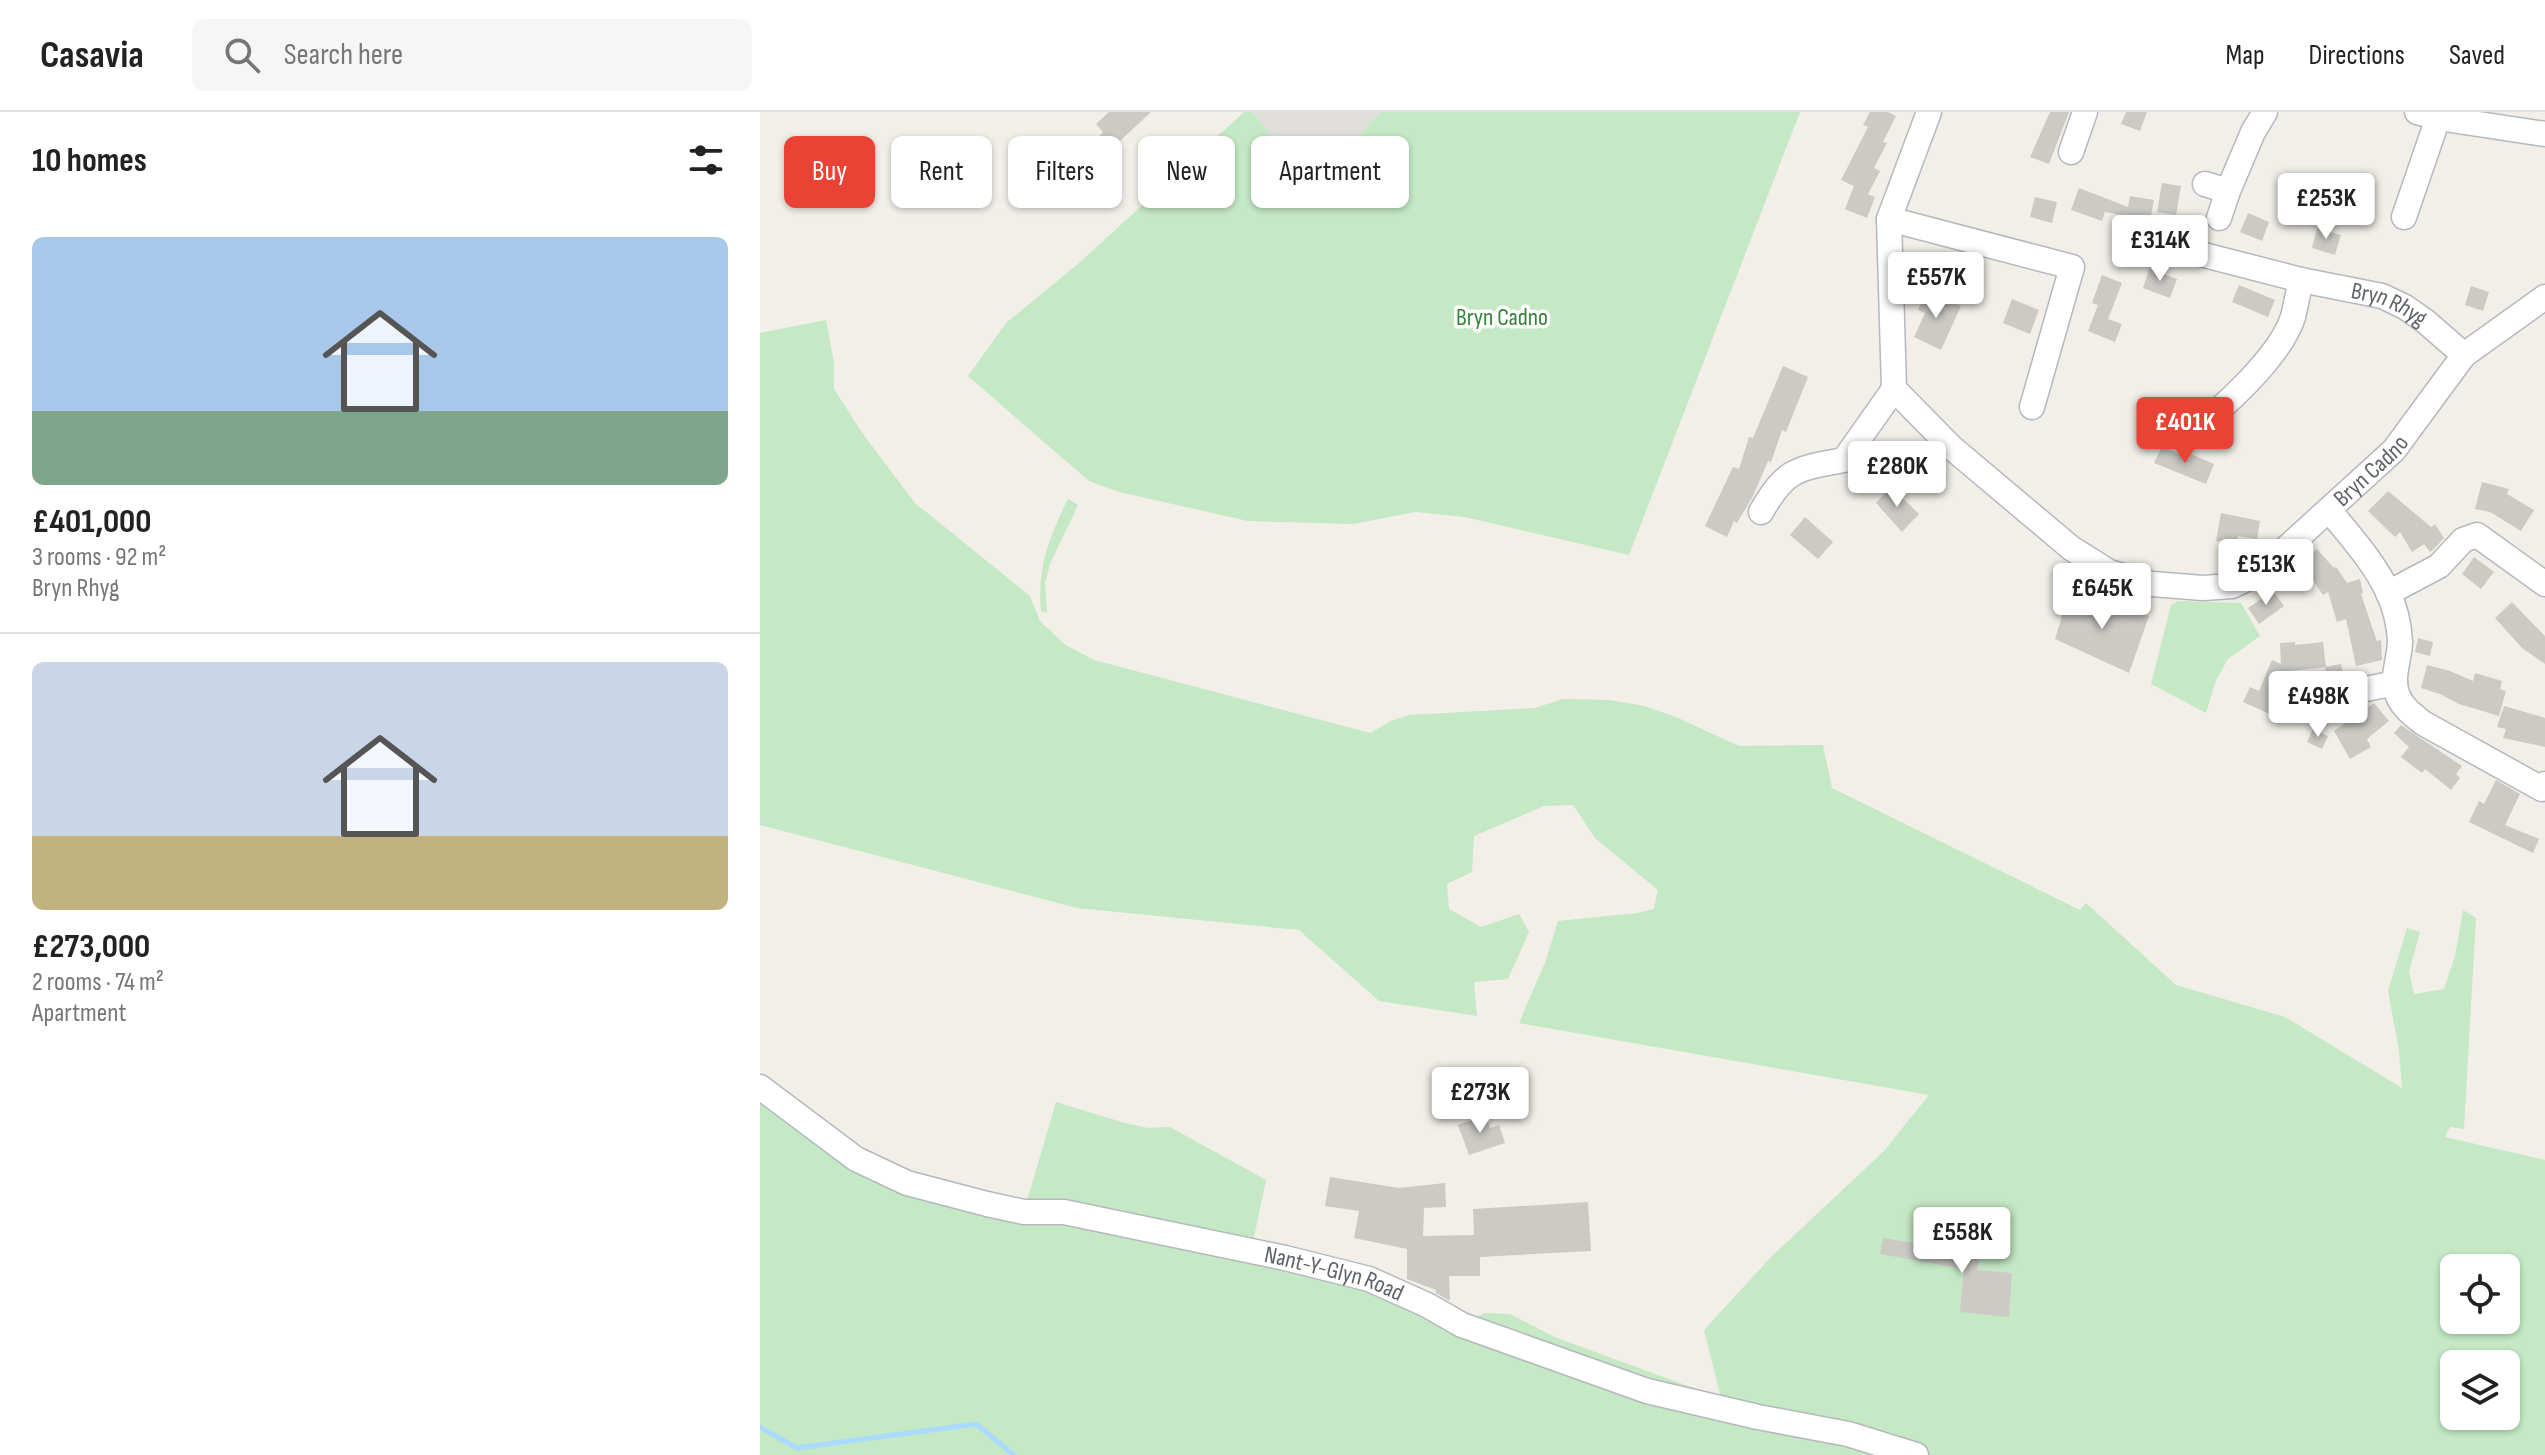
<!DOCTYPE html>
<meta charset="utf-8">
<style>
:root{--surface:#fff;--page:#f6f6f6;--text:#222;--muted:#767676;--line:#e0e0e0;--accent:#ea4335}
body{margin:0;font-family:"Sofia Sans Condensed",sans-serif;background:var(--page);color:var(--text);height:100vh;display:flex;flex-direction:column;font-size:30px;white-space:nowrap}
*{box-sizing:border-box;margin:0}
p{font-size:26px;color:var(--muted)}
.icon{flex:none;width:44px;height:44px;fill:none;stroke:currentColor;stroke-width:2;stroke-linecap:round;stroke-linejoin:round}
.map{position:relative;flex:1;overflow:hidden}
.panel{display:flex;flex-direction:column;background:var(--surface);width:760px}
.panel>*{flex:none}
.top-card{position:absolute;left:24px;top:24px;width:760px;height:72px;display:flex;gap:16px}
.buttons{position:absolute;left:1680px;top:1142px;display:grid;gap:16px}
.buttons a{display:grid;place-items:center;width:80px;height:80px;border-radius:12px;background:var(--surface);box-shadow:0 2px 6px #0004;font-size:40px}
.price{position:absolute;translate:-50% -68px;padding:0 18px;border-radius:8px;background:#fff;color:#222;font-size:26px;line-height:52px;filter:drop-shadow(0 2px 4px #0008)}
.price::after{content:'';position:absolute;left:50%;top:48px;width:24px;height:18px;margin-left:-12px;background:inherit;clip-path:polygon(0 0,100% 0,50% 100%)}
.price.on{background:var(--accent);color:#fff}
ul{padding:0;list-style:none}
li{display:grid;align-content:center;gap:16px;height:424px;padding:0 32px}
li+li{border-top:2px solid var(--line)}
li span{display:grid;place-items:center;height:248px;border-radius:12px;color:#555}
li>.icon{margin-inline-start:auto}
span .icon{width:144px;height:144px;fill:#fffc;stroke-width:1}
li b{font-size:34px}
h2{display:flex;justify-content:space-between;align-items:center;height:96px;padding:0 32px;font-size:34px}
.pill{padding:0 28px;border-radius:12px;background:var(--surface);box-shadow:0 2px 6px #0004;font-size:28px;line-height:72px}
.pill.on{background:var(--accent);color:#fff}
header{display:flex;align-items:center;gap:48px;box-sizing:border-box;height:112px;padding:0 40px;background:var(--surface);border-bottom:2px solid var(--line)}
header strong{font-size:38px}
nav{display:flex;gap:44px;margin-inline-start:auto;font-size:28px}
.search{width:560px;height:72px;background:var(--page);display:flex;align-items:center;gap:20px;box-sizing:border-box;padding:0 28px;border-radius:12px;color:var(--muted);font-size:30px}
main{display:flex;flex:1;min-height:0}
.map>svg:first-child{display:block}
</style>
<header>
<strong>Casavia</strong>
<div class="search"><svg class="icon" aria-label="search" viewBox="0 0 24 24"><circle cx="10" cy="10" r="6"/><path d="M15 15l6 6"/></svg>Search here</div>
<nav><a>Map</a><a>Directions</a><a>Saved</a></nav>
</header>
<main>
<section class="panel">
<h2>10 homes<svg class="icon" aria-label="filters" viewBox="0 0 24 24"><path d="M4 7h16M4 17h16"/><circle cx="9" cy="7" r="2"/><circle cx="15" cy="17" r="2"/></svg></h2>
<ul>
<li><span style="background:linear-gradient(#a9c7e8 70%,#7fa58c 0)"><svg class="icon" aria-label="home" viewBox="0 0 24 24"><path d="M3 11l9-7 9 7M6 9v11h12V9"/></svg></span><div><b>£401,000</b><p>3 rooms · 92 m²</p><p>Bryn Rhyg</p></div></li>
<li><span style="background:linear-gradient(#c9d6e8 70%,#c2b280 0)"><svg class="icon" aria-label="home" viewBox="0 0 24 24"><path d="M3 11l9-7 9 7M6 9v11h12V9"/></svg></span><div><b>£273,000</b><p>2 rooms · 74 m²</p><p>Apartment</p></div></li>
</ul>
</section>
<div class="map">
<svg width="1785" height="1343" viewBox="0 0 1785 1343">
<rect width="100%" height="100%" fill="#f1efe8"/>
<path fill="#e0deda" d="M492,0H621L554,71Z"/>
<g fill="#c5e8c5" fill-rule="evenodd">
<path d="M484,0H492L554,71L621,0H1040L869,443L705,405L655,400L593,412L488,409L359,380L329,369L208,264L246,211L318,152Z"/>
<path d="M66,208L74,251V277L103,322L155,391L270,484L280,509L304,532L334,548L610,621L631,609L649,603L775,596L803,587L850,588L884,594L916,605L979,634L1063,633L1072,676L1320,798L1326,791L1416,873L1525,905L1642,976L1639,939L1628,879L1647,816L1660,820L1649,860L1654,882L1684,877L1695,844L1703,798L1716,806L1704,1017L1690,1015L1685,1025L1785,1048V1343H0V986L63,1039L104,1063L264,1099L296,990L365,1011L388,1016L410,1015L506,1068L493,1130L304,1108L413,1129L632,1183L631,1191L645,1190L959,1293L708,1209L725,1201L750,1202L797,1226L961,1286L944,1218L1012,1144L1124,1039L1169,983L759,911L786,848L798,809L877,801L894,797L898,778L835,726L813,693L784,694L714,724L712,760L687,772L689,797L721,815L759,802L769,820L748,867L714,870L717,904L619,889L539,818L317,796L0,713V221ZM1694,1156H1746V1208H1694ZM1694,1252H1746V1304H1694Z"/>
<path d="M308,387L318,393L290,452L285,471L287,501L281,499C277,456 289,425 308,387Z"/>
<path d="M1418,489L1481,491L1500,524L1468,547L1456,568L1446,601L1391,572L1411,493Z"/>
</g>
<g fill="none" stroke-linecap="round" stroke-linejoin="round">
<path stroke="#aadaff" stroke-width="5" d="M0,1315L37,1336L216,1312L254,1343"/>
</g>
<g fill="#cccac5">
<path d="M349,0H391L346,42L334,29L343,20L336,12Z"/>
<path d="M1110,0H1128L1136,4L1123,30L1127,31L1114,56L1120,59L1108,82L1115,85L1107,106L1085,97L1094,74L1081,68L1108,15L1103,13Z"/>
<path d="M1290,0H1309L1289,52L1270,45Z"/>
<path d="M1366,0H1387L1380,19L1361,12Z"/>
<path d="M1402,71L1421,74L1416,103L1397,100Z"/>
<path d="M1319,76L1368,95L1370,84L1394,88L1390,108L1345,100L1342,109L1311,98Z"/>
<path d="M1275,85L1297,90L1292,111L1270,105Z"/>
<path d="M1488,101L1509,110L1502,129L1480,120Z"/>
<path d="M1557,116L1581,123L1575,143L1552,136Z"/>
<path d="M1389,157L1417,167L1410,186L1383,176Z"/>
<path d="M1342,163L1362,171L1348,207L1362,212L1355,230L1328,219L1338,193L1332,191Z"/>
<path d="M1479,173L1515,188L1508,205L1472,190Z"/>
<path d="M1711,174L1729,180L1723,199L1705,193Z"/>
<path d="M1166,179L1201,194L1181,238L1154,225L1165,201L1158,198Z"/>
<path d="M1252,187L1279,198L1270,222L1243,211Z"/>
<path d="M1023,254L1048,265L1026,320L1022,318L1011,350L1008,349L993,384L977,411L974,409L967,425L945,414L973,355L979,357L989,325L993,326Z"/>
<path d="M1402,334L1429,347L1431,342L1454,352L1446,372L1394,351Z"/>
<path d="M1722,370L1749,377L1747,382L1774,398L1761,419L1730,400L1715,397Z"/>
<path d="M1131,375L1159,402L1142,420L1116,391Z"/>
<path d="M1628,379L1671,415L1675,412L1684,426L1675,436L1670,440L1664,432L1652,440L1640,420L1635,425L1608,399Z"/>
<path d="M1461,401L1500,409L1497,427L1478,424L1476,433L1456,429Z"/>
<path d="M1045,405L1073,430L1058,447L1030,423Z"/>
<path d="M1557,437L1574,456L1576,455L1587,471L1600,467L1603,481L1601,482L1609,506L1617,529L1621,528L1622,548L1596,554L1586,507L1577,510L1568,480L1563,483L1541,451Z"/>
<path d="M1714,445L1734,460L1721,477L1702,462Z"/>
<path d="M1310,478L1333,491L1335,487L1358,502L1363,494L1389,504L1369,561L1295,527Z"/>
<path d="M1513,479L1524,494L1499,512L1488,496Z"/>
<path d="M1752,490L1785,524V552L1762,536L1735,506Z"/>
<path d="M1658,526L1673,530L1670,544L1655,540Z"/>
<path d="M1535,530V533L1563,530L1566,555L1530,559L1521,581L1526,583L1521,599L1515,596L1512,603L1483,590L1490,575L1499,579L1512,548L1521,552L1520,531Z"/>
<path d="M1581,552L1584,566L1568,569L1565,555Z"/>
<path d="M1667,553L1690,559L1713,569L1715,561L1742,569L1740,577L1746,579L1739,604L1699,592L1680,582L1661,576Z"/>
<path d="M1614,591L1629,609L1607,627L1611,635L1590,647L1574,619Z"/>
<path d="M1744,594L1785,606V635L1743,626L1746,617L1737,615Z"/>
<path d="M1641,613L1702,654L1696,662L1700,666L1691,678L1665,657L1662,661L1641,645L1649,635L1634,621Z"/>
<path d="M1553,617L1568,624L1562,637L1547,630Z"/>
<path d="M1736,668L1760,682L1745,713L1779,727L1773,741L1709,710L1719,689L1724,692Z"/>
<path d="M693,979L701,1001L681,1008L673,986Z"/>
<path d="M726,1003L730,1016L739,1013L745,1031L709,1043L698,1013Z"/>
<path d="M570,1065L639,1076L685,1071L686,1095L664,1096L663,1124L714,1123L713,1097L828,1090L831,1139L720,1145V1164H689L690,1189L676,1181V1178L647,1167V1137L594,1126L599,1099L565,1094Z"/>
<path d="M1123,1126L1189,1137L1190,1130L1217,1135L1215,1144L1220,1145L1217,1158L1252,1161L1249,1205L1200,1200L1204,1157L1120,1142Z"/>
</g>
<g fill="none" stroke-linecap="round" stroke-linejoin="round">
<defs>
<g id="minor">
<path id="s1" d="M1169,0L1129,107L1134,277L1191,335L1311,436L1349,460L1392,472L1443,476L1472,474L1499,461L1634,338L1704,243L1785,185"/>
<path d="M1657,0L1678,6L1785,22"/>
<path d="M1311,40L1325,0"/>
<path d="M1445,72L1468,79L1493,20L1505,0"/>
<path d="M1644,105L1678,6"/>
<path d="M1459,106L1468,79"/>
<path d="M1129,107L1312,155L1272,295"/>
<path id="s2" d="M1413,135L1541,168L1622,184L1645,195L1665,209L1704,243"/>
<path d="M1428,322C1462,298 1520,245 1533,205C1536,193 1538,180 1541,168"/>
<path d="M1570,399C1590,424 1614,450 1628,480C1635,495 1639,513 1640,529C1640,547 1630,567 1638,584C1643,596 1653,603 1663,611L1782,677L1785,672"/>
<path d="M1001,400C1026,356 1037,357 1084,348L1134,277"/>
<path d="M1628,481L1679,454L1703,428L1717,423L1785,472"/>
<path d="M1538,591L1635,571"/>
<path id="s3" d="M0,975L96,1047L147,1071L227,1092L264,1100H304L525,1146L609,1167L667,1193L702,1213L887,1279L998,1305L1088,1322L1156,1343"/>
</g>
</defs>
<use href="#minor" stroke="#b5b8bc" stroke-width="27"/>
<use href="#minor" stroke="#fff" stroke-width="24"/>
</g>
<g text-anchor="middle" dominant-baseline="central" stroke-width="7" stroke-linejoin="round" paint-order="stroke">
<g font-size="24" fill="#5f6368" stroke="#fff">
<text stroke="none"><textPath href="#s2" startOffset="224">Bryn Rhyg</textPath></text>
<text stroke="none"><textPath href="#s1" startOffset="874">Bryn Cadno</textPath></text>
<text stroke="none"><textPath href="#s3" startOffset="614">Nant-Y-Glyn Road</textPath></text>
</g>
<g font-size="24" fill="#348238" stroke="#fff">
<text x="742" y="205">Bryn Cadno</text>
</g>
</g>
</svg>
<div class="buttons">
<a><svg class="icon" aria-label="locate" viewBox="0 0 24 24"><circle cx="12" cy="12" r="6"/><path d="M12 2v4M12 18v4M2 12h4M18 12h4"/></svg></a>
<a><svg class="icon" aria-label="layers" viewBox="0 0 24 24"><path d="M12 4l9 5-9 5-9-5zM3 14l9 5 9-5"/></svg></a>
</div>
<b class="price" style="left:1566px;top:129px">£253K</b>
<b class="price" style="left:1400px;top:171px">£314K</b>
<b class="price" style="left:1176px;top:208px">£557K</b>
<b class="price on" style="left:1425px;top:353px">£401K</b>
<b class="price" style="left:1137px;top:397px">£280K</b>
<b class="price" style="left:1506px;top:495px">£513K</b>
<b class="price" style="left:1342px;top:519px">£645K</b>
<b class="price" style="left:1558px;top:627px">£498K</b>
<b class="price" style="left:720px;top:1023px">£273K</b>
<b class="price" style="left:1202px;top:1163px">£558K</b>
<div class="top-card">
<a class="pill on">Buy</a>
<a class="pill">Rent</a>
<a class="pill">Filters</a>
<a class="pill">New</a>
<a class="pill">Apartment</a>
</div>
</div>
</main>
